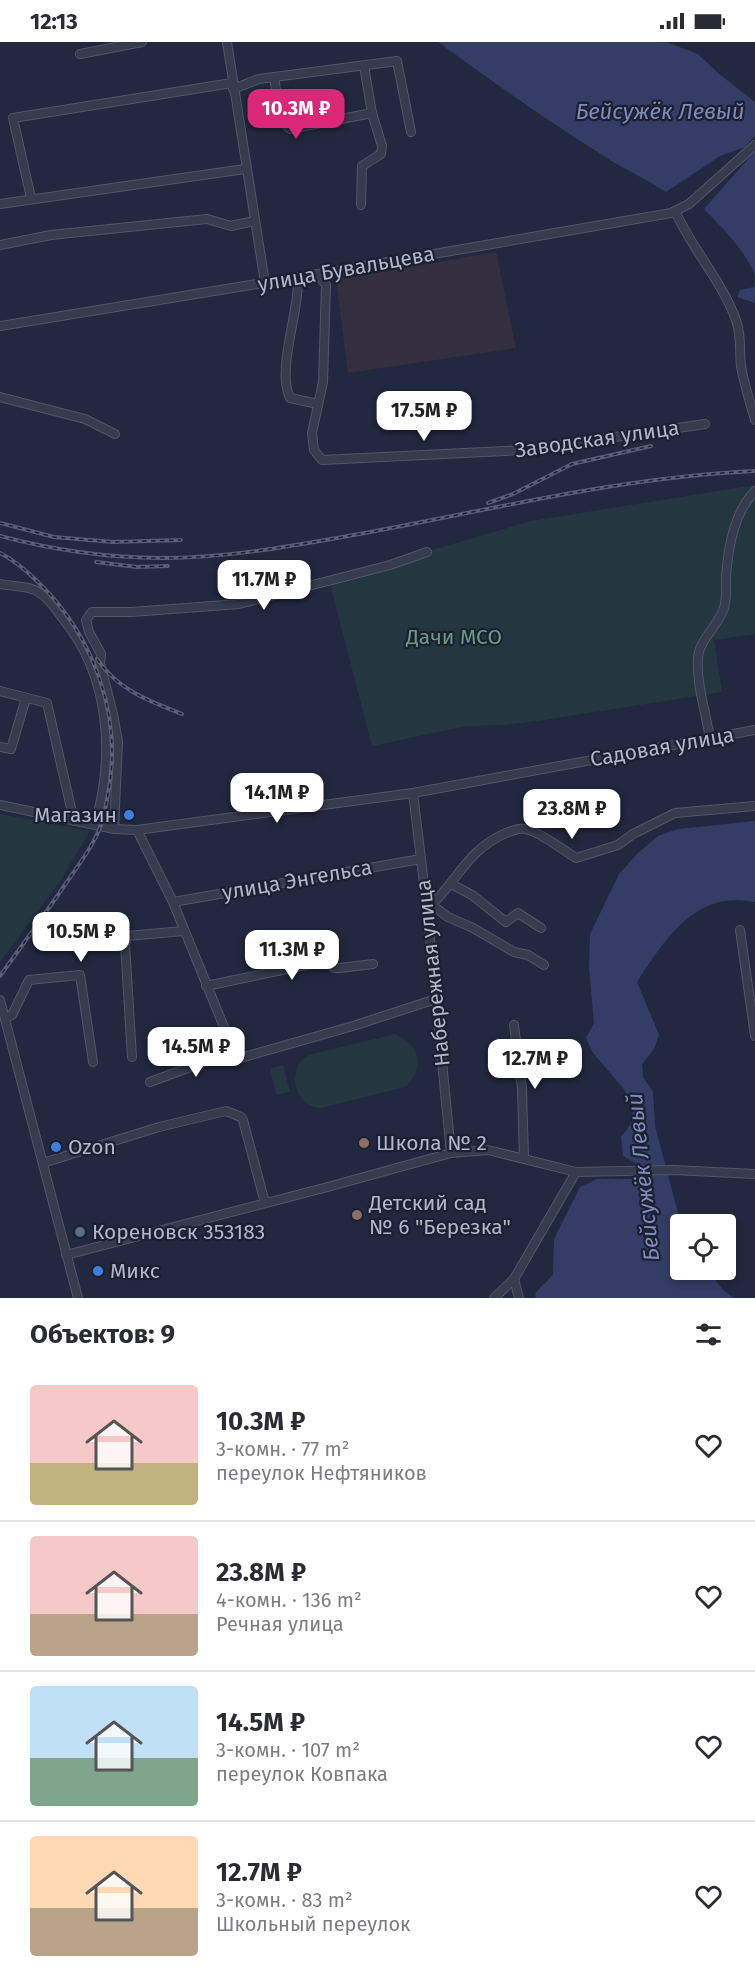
<!DOCTYPE html>
<html lang="ru">
<meta charset="utf-8">
<style>
:root{--surface:#fff;--page:#f2f2f3;--text:#2b2b33;--muted:#7c7c81;--line:#e1e1e2;--accent:#db2777}
body{margin:0;font-family:"Fira Sans",sans-serif;background:var(--page);color:var(--text);height:100vh;display:flex;flex-direction:column;font-size:22px;white-space:nowrap}
*{box-sizing:border-box;margin:0}
p{font-size:20px;color:var(--muted)}
.icon{flex:none;width:33px;height:33px;fill:none;stroke:currentColor;stroke-width:2;stroke-linecap:round;stroke-linejoin:round}
.map{position:relative;height:1256px;overflow:hidden}
.sheet{display:flex;flex-direction:column;background:var(--surface);flex:1}
.sheet>*{flex:none}
.controls{position:absolute;left:670px;top:1172px;display:grid;gap:12px}
.controls a{display:grid;place-items:center;width:66px;height:66px;border-radius:6px;background:var(--surface);box-shadow:0 3px 9px #0003;font-size:30px}
.price{position:absolute;translate:-50% -51px;padding:0 14px;border-radius:12px;background:#fff;color:#222;font-size:20px;line-height:39px;filter:drop-shadow(0 2px 3px #0008)}
.price::after{content:'';position:absolute;left:50%;top:36px;width:18px;height:14px;margin-left:-9px;background:inherit;clip-path:polygon(0 0,100% 0,50% 100%)}
.price.active{background:var(--accent);color:#fff}
ul{padding:0;list-style:none}
li{display:flex;align-items:center;gap:18px;height:150px;padding:0 30px}
li+li{border-top:2px solid var(--line)}
li span{display:grid;place-items:center;flex:none;width:168px;height:120px;border-radius:6px;color:#555}
li>.icon{margin-inline-start:auto}
span .icon{width:72px;height:72px;fill:#fffc;stroke-width:1}
li b{font-size:26px}
h2{display:flex;justify-content:space-between;align-items:center;height:72px;padding:0 30px;font-size:26px}
.status{display:flex;justify-content:space-between;align-items:center;height:42px;padding:0 30px;background:var(--surface);direction:ltr}
.status svg{height:16px;fill:currentColor}
.map>svg:first-child{display:block}
</style>
<div class="status"><b>12:13</b><svg viewBox="0 0 49 12"><path d="M0 12V9h3v3zM5 12V6h3v6zM10 12V3h3v9zM15 12V0h3v12zM26 1h20v11H26zM47 4h2v5h-2z"/></svg></div>
<div class="map">
<svg width="755" height="1256" viewBox="0 0 755 1256">
<rect width="100%" height="100%" fill="#22283f"/>
<path fill="#342f3f" d="M496,210L516,306L348,331L336,238Z"/>
<g fill="#243740">
<path d="M755,443V592L714,598L722,650L544,678L503,683L466,684L372,704L329,538L531,479Z"/>
<path d="M0,772L90,789L61,838L0,920Z"/>
<path d="M395,992C420,1003 426,1026 405,1045L321,1066C294,1066 285,1026 309,1013Z"/>
<path d="M283,1023L290,1050L276,1053L270,1026Z"/>
</g>
<g fill="#333d65">
<path d="M438,0H666L698,12L718,31L755,60V94L745,105L720,114L666,150C648,138 628,129 610,118C551,81 494,41 438,0Z"/>
<path d="M755,109V261L737,255L740,248L754,245C755,240 755,235 754,231C746,210 720,183 704,167Z"/>
<path d="M755,779V860C696,847 665,897 637,940L659,993L654,1007L642,1022L643,1035L653,1050L655,1084L681,1182V1227H707L723,1248L734,1256H535L536,1250L553,1233L554,1197L580,1145L597,1137H643L637,1122L623,1114L621,1095L632,1080L633,1064L623,1046L593,1011L586,996L594,981L589,926L590,892L619,832L638,811L658,794L678,787Z"/>
</g>
<g fill="none" stroke-linecap="round" stroke-linejoin="round">
<defs>
<g id="minor">
<path d="M227,0L265,241"/>
<path d="M80,12L142,0"/>
<path d="M274,35C277,50 277,77 290,87L372,71"/>
<path d="M233,47L259,37L397,19L411,90"/>
<path d="M31,156L13,76L232,41"/>
<path d="M0,162L245,127"/>
<path d="M361,163L362,124L381,112L382,104L372,71L364,24"/>
<path d="M675,169C692,207 722,239 736,278C742,294 739,308 741,324C744,342 750,360 755,378"/>
<path d="M0,203L51,193L207,177L231,184L254,179"/>
<path d="M318,232L326,243L323,340L312,391L314,408L322,418L525,408L705,382"/>
<path d="M298,235C300,269 276,327 290,356L318,362"/>
<path d="M0,284L318,232L671,171L689,162L755,103"/>
<path d="M0,355L85,377L115,392"/>
<path d="M0,542C13,545 29,543 40,551C50,557 57,569 64,578C110,635 115,714 95,782"/>
<path d="M0,649L47,661L74,779"/>
<path d="M710,697C706,670 696,642 698,615C700,597 718,584 724,566C727,555 726,546 726,535C728,506 734,470 755,449"/>
<path d="M0,705L11,707L26,656"/>
<path d="M413,751L427,867L451,1111"/>
<path d="M0,763L114,787L137,788L413,751L755,688"/>
<path d="M114,787L118,700L113,672L100,621L101,612L89,590L86,578L92,570H132L239,562L390,523L427,510"/>
<path d="M137,788L173,860L237,1017L353,984L436,957"/>
<path d="M451,842L472,853L506,880L518,871L541,886"/>
<path d="M173,860L421,817"/>
<path d="M432,863L448,875L473,886L514,910L528,913L544,923"/>
<path d="M427,867C458,840 465,809 506,791C516,787 522,785 532,789C548,796 562,807 576,816L618,803L633,792L675,771L755,764"/>
<path d="M740,888L755,994"/>
<path d="M206,944L326,919L335,926H340L373,922"/>
<path d="M0,958L78,1256"/>
<path d="M5,976L12,973L29,938L80,933L93,1020"/>
<path d="M514,983L522,1047L524,1116"/>
<path d="M132,1015L125,902L127,894L184,889"/>
<path d="M150,1040L234,1009"/>
<path d="M43,1121L159,1085L226,1069L241,1075L243,1078L265,1161"/>
<path d="M66,1213L324,1146L451,1111L488,1108L576,1130L673,1128L755,1132"/>
<path d="M514,1237L519,1256"/>
<path d="M494,1256L514,1237L576,1130"/>
</g>
</defs>
<use href="#minor" stroke="#515669" stroke-width="10"/>
<use href="#minor" stroke="#363b4e" stroke-width="8"/>
<defs>
<g id="rail">
<path d="M488,461L513,452L572,422L651,404"/>
<path d="M0,481L54,495L113,500L181,498"/>
<path d="M0,494C53,508 107,516 162,516C230,516 297,503 365,491C494,467 623,435 755,429"/>
<path d="M0,511C14,518 28,530 39,541C95,596 123,676 108,752C106,763 105,774 101,783C94,802 82,818 71,834C48,868 24,901 0,934"/>
<path d="M96,520L137,525L168,524"/>
<path d="M97,617C118,648 149,659 182,672"/>
</g>
</defs>
<use href="#rail" stroke="#585e76" stroke-width="4"/>
<use href="#rail" stroke="#1b2033" stroke-width="1.5" stroke-dasharray="4.5" stroke-linecap="butt"/>
</g>
<g fill="#3f7fe0" stroke="#1b2033" stroke-width="2">
<circle cx="129" cy="773" r="6"/>
<circle cx="56" cy="1105" r="6"/>
<circle cx="98" cy="1229" r="6"/>
</g>
<g fill="#8d6e63" stroke="#1b2033" stroke-width="2">
<circle cx="364" cy="1101" r="6"/>
<circle cx="357" cy="1173" r="6"/>
</g>
<circle fill="#5c6f8a" stroke="#1b2033" stroke-width="2" cx="80" cy="1190" r="6"/>
<g text-anchor="middle" dominant-baseline="central" stroke-width="4.5" stroke-linejoin="round" paint-order="stroke">
<g font-size="21" fill="#b2b6ca" stroke="#1b2033">
<text transform="translate(346 227) rotate(-10)">улица Бувальцева</text>
<text transform="translate(597 397) rotate(-8)">Заводская улица</text>
<text transform="translate(662 705) rotate(-10)">Садовая улица</text>
<text transform="translate(297 838) rotate(-10)">улица Энгельса</text>
<text transform="translate(433 931) rotate(-96)">Набережная улица</text>
</g>
<g font-size="21" fill="#689c7f" stroke="#1b2033">
<text x="454" y="595">Дачи МСО</text>
</g>
<g font-size="21" fill="#b2b6ca" stroke="#1b2033" text-anchor="start">
<text x="117" y="773" text-anchor="end">Магазин</text>
<text x="376" y="1101">Школа № 2</text>
<text x="68" y="1105">Ozon</text>
<text x="369" y="1161">Детский сад<tspan x="369" dy="24">№ 6 "Березка"</tspan></text>
<text x="92" y="1190">Кореновск 353183</text>
<text x="110" y="1229">Микс</text>
</g>
<g font-size="22" font-style="italic" fill="#808bb8" stroke="#1b2033">
<text x="660" y="69">Бейсужёк Левый</text>
<text transform="translate(643 1135) rotate(-96)">Бейсужёк Левый</text>
</g>
</g>
</svg>
<div class="controls">
<a><svg class="icon" aria-label="locate" viewBox="0 0 24 24"><circle cx="12" cy="12" r="6"/><path d="M12 2v4M12 18v4M2 12h4M18 12h4"/></svg></a>
</div>
<b class="price active" style="left:296px;top:98px">10.3M ₽</b>
<b class="price" style="left:424px;top:400px">17.5M ₽</b>
<b class="price" style="left:264px;top:569px">11.7M ₽</b>
<b class="price" style="left:277px;top:782px">14.1M ₽</b>
<b class="price" style="left:572px;top:798px">23.8M ₽</b>
<b class="price" style="left:81px;top:921px">10.5M ₽</b>
<b class="price" style="left:292px;top:939px">11.3M ₽</b>
<b class="price" style="left:196px;top:1036px">14.5M ₽</b>
<b class="price" style="left:535px;top:1048px">12.7M ₽</b>
</div>
<section class="sheet">
<h2>Объектов: 9<svg class="icon" aria-label="filters" viewBox="0 0 24 24"><path d="M4 7h16M4 17h16"/><circle cx="9" cy="7" r="2"/><circle cx="15" cy="17" r="2"/></svg></h2>
<ul>
<li><span style="background:linear-gradient(#f6c9c9 65%,#c2b280 0)"><svg class="icon" aria-label="home" viewBox="0 0 24 24"><path d="M3 11l9-7 9 7M6 9v11h12V9"/></svg></span><div><b>10.3M ₽</b><p>3-комн. · 77 m²</p><p>переулок Нефтяников</p></div><svg class="icon" aria-label="heart" viewBox="0 0 24 24"><path d="M12 20l-8-8c-3-5 5-10 8-4 3-6 11-1 8 4z"/></svg></li>
<li><span style="background:linear-gradient(#f6c9c9 65%,#b9a48a 0)"><svg class="icon" aria-label="home" viewBox="0 0 24 24"><path d="M3 11l9-7 9 7M6 9v11h12V9"/></svg></span><div><b>23.8M ₽</b><p>4-комн. · 136 m²</p><p>Речная улица</p></div><svg class="icon" aria-label="heart" viewBox="0 0 24 24"><path d="M12 20l-8-8c-3-5 5-10 8-4 3-6 11-1 8 4z"/></svg></li>
<li><span style="background:linear-gradient(#bfe0f5 60%,#7fa58c 0)"><svg class="icon" aria-label="home" viewBox="0 0 24 24"><path d="M3 11l9-7 9 7M6 9v11h12V9"/></svg></span><div><b>14.5M ₽</b><p>3-комн. · 107 m²</p><p>переулок Ковпака</p></div><svg class="icon" aria-label="heart" viewBox="0 0 24 24"><path d="M12 20l-8-8c-3-5 5-10 8-4 3-6 11-1 8 4z"/></svg></li>
<li><span style="background:linear-gradient(#ffd9b3 60%,#b9a48a 0)"><svg class="icon" aria-label="home" viewBox="0 0 24 24"><path d="M3 11l9-7 9 7M6 9v11h12V9"/></svg></span><div><b>12.7M ₽</b><p>3-комн. · 83 m²</p><p>Школьный переулок</p></div><svg class="icon" aria-label="heart" viewBox="0 0 24 24"><path d="M12 20l-8-8c-3-5 5-10 8-4 3-6 11-1 8 4z"/></svg></li>
</ul>
</section>
